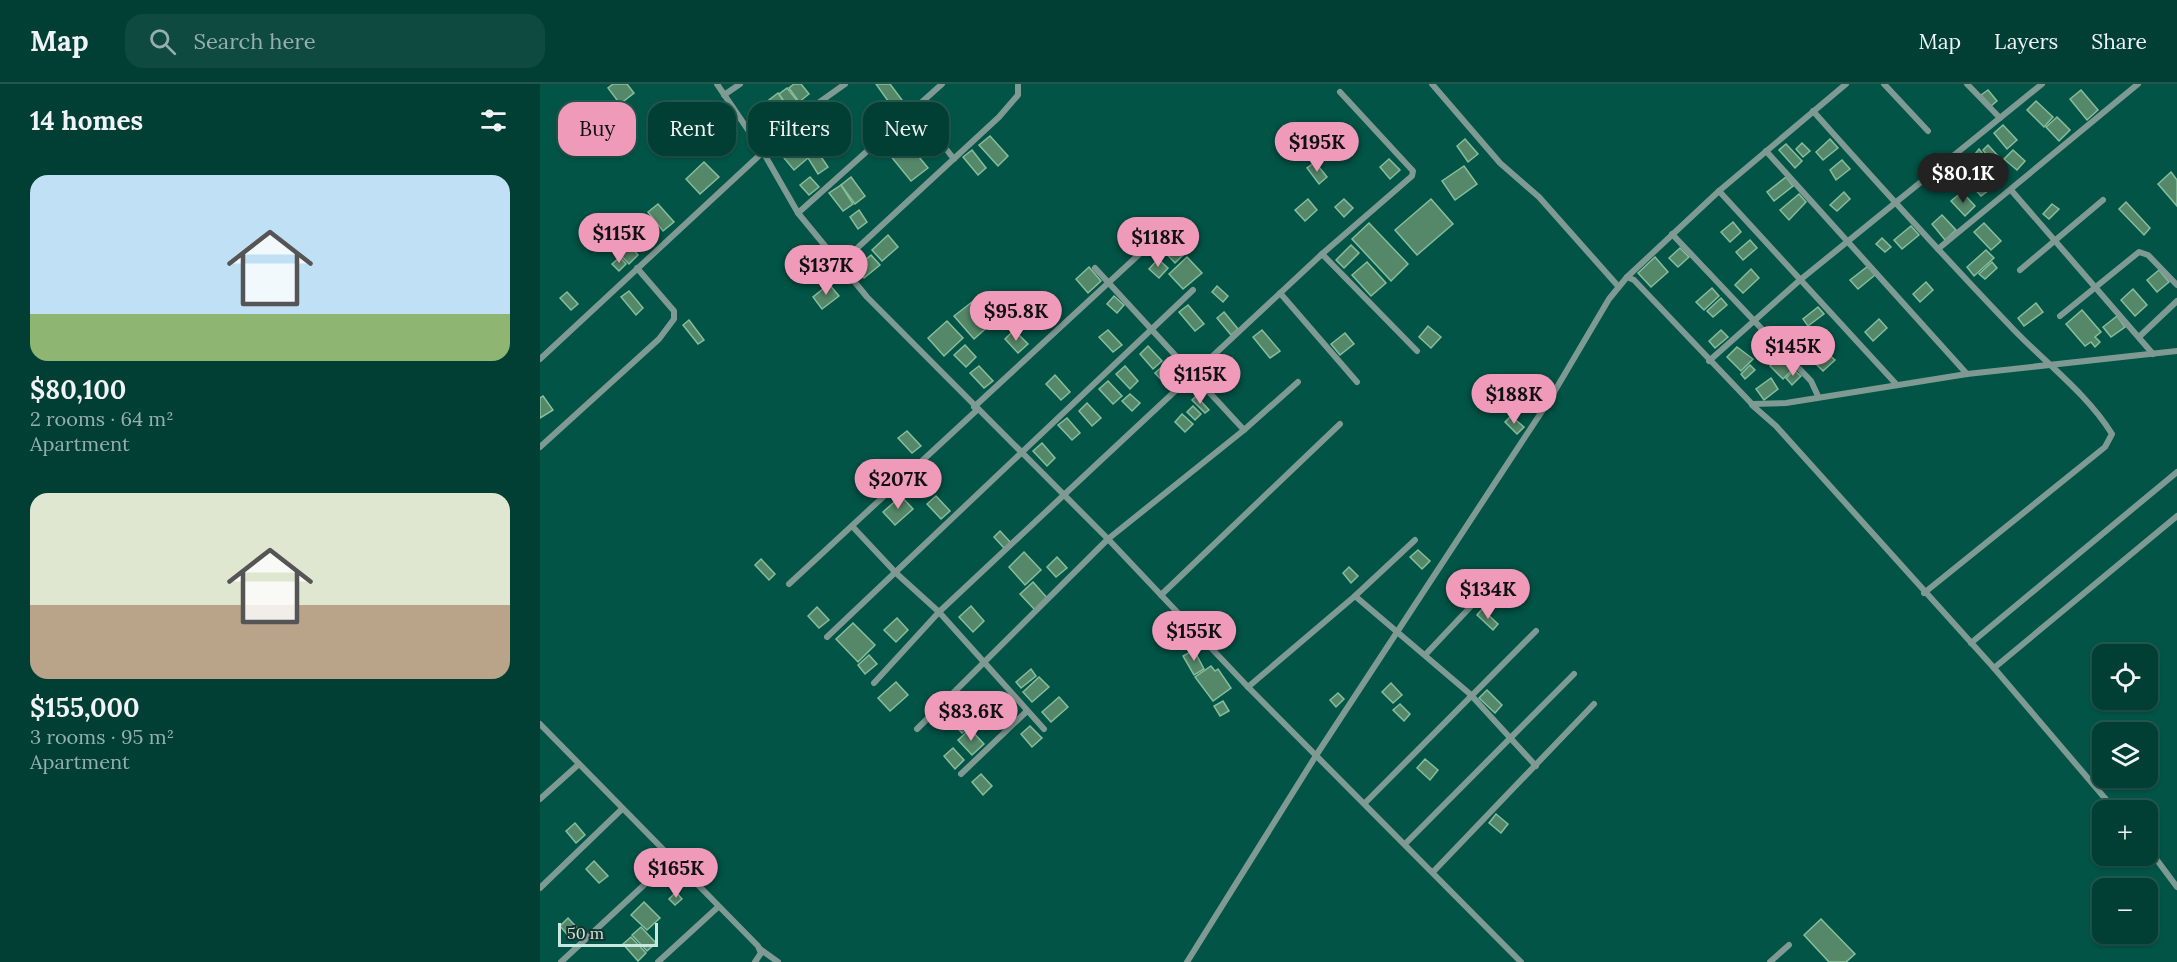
<!DOCTYPE html>
<meta charset="utf-8">
<style>
:root{--surface:#013f34;--page:#0f4a40;--text:#f1f3f6;--muted:#96afac;--line:#23584f;--accent:#ef9ab8}
body{margin:0;font-family:Lora,serif;background:var(--page);color:var(--text);height:100vh;display:flex;flex-direction:column;font-size:22px;white-space:nowrap}
*{box-sizing:border-box;margin:0}
p{font-size:20px;color:var(--muted)}
.icon{flex:none;width:33px;height:33px;fill:none;stroke:currentColor;stroke-width:2;stroke-linecap:round;stroke-linejoin:round}
.map{position:relative;flex:1;overflow:hidden}
.side{display:flex;flex-direction:column;background:var(--surface);width:540px}
.side>*{flex:none}
.guide{position:absolute;left:18px;top:18px;width:570px;height:54px;display:flex;gap:12px}
.fabs{position:absolute;left:1552px;top:560px;display:grid;gap:12px}
.fabs a{display:grid;place-items:center;width:66px;height:66px;border-radius:12px;background:var(--surface);box-shadow:0 2px 4px #0004,0 0 0 2px var(--line);font-size:30px}
.scale{position:absolute;left:18px;bottom:15px;width:100px;box-sizing:border-box;padding-left:6px;border:3px solid #c8e9e0;border-top:0;font-size:16px;line-height:21px;white-space:nowrap;color:#c8e9e0;-webkit-text-stroke:4px #17332d;paint-order:stroke}
.price{position:absolute;translate:-50% -51px;padding:0 14px;border-radius:21px;background:var(--accent);color:#111;font-size:20px;line-height:39px;filter:drop-shadow(0 2px 3px #0008)}
.price::after{content:'';position:absolute;left:50%;top:36px;width:18px;height:14px;margin-left:-9px;background:inherit;clip-path:polygon(0 0,100% 0,50% 100%)}
.price.selected{background:#222;color:#fff}
ul{padding:0;list-style:none}
li{display:grid;align-content:center;gap:12px;height:318px;padding:0 30px}
li span{display:grid;place-items:center;height:186px;border-radius:18px;color:#555}
li>.icon{margin-inline-start:auto}
span .icon{width:108px;height:108px;fill:#fffc;stroke-width:1}
li b{font-size:26px}
h2{display:flex;justify-content:space-between;align-items:center;height:72px;padding:0 30px;font-size:26px}
.pill{padding:0 21px;border-radius:18px;background:var(--surface);box-shadow:0 2px 4px #0004,0 0 0 2px var(--line);font-size:21px;line-height:54px}
.pill.selected{background:var(--accent);color:#111}
header{display:flex;align-items:center;gap:36px;box-sizing:border-box;height:84px;padding:0 30px;background:var(--surface);border-bottom:2px solid var(--line)}
header strong{font-size:28px}
nav{display:flex;gap:33px;margin-inline-start:auto;font-size:21px}
.search{width:420px;height:54px;background:var(--page);display:flex;align-items:center;gap:15px;box-sizing:border-box;padding:0 21px;border-radius:18px;color:var(--muted);font-size:22px}
main{display:flex;flex:1;min-height:0}
.map>svg:first-child{display:block}
</style>
<header>
<strong>Map</strong>
<div class="search"><svg class="icon" aria-label="search" viewBox="0 0 24 24"><circle cx="10" cy="10" r="6"/><path d="M15 15l6 6"/></svg>Search here</div>
<nav><a>Map</a><a>Layers</a><a>Share</a></nav>
</header>
<main>
<section class="side">
<h2>14 homes<svg class="icon" aria-label="filters" viewBox="0 0 24 24"><path d="M4 7h16M4 17h16"/><circle cx="9" cy="7" r="2"/><circle cx="15" cy="17" r="2"/></svg></h2>
<ul>
<li><span style="background:linear-gradient(#bfe0f5 75%,#8fb573 0)"><svg class="icon" aria-label="home" viewBox="0 0 24 24"><path d="M3 11l9-7 9 7M6 9v11h12V9"/></svg></span><div><b>$80,100</b><p>2 rooms · 64 m²</p><p>Apartment</p></div></li>
<li><span style="background:linear-gradient(#dfe7d0 60%,#b9a48a 0)"><svg class="icon" aria-label="home" viewBox="0 0 24 24"><path d="M3 11l9-7 9 7M6 9v11h12V9"/></svg></span><div><b>$155,000</b><p>3 rooms · 95 m²</p><p>Apartment</p></div></li>
</ul>
</section>
<div class="map">
<svg width="1637" height="878" viewBox="0 0 1637 878">
<rect width="100%" height="100%" fill="#015446"/>
<g fill="#558869" stroke="#88bd9c" stroke-width="1.5">
<path d="M73,0H87L94,9L80,20L68,4Z"/>
<path d="M254,0H261L269,10L259,18L249,4Z"/>
<path d="M336,0H350L368,24L358,31Z"/>
<path d="M247,4L259,19L249,25L239,10Z"/>
<path d="M1448,6L1457,17L1451,22L1441,11Z"/>
<path d="M1541,6L1558,26L1547,36L1530,15Z"/>
<path d="M238,9L249,25L240,31L229,16Z"/>
<path d="M1496,17L1513,33L1504,43L1487,26Z"/>
<path d="M398,25L407,37L397,44L388,32Z"/>
<path d="M1517,33L1530,46L1519,57L1506,43Z"/>
<path d="M1463,41L1477,56L1467,65L1454,49Z"/>
<path d="M259,43L275,62L267,69L251,50Z"/>
<path d="M361,51L388,84L371,97L345,65Z"/>
<path d="M450,52L468,72L458,82L439,61Z"/>
<path d="M925,55L938,70L928,78L917,62Z"/>
<path d="M1290,55L1298,64L1283,76L1276,68Z"/>
<path d="M1262,59L1270,67L1263,73L1256,65Z"/>
<path d="M1246,60L1262,77L1255,84L1239,66Z"/>
<path d="M1448,61L1458,72L1452,77L1443,66Z"/>
<path d="M259,63L268,74L254,86L244,74Z"/>
<path d="M1439,65L1450,79L1437,90L1428,79Z"/>
<path d="M432,66L446,84L438,91L423,73Z"/>
<path d="M1473,66L1485,77L1477,86L1464,75Z"/>
<path d="M277,67L288,83L278,90L268,74Z"/>
<path d="M849,75L860,86L850,95L840,83Z"/>
<path d="M1302,76L1310,85L1296,96L1290,86Z"/>
<path d="M164,78L179,93L160,110L146,95Z"/>
<path d="M775,78L787,93L779,100L767,84Z"/>
<path d="M1459,81L1467,89L1457,99L1449,91Z"/>
<path d="M924,82L937,100L915,116L902,97Z"/>
<path d="M1631,88L1637,96V122L1618,100Z"/>
<path d="M270,93L279,103L269,111L260,101Z"/>
<path d="M311,93L325,112L315,120L301,101Z"/>
<path d="M1246,93L1253,102L1234,117L1227,108Z"/>
<path d="M1441,95L1449,106L1441,112L1432,102Z"/>
<path d="M301,101L313,120L303,127L289,109Z"/>
<path d="M1304,108L1310,115L1297,127L1290,121Z"/>
<path d="M1422,108L1435,122L1425,132L1411,117Z"/>
<path d="M1259,110L1266,118L1249,136L1240,126Z"/>
<path d="M768,115L777,126L765,137L755,126Z"/>
<path d="M804,115L813,124L804,133L795,123Z"/>
<path d="M891,115L913,140L877,171L855,146Z"/>
<path d="M1586,118L1610,144L1604,151L1579,125Z"/>
<path d="M118,120L134,138L123,147L108,128Z"/>
<path d="M1512,120L1519,125L1509,135L1503,130Z"/>
<path d="M319,126L327,138L318,145L310,133Z"/>
<path d="M1402,131L1416,146L1405,156L1392,140Z"/>
<path d="M98,133L116,152L107,162L88,141Z"/>
<path d="M1193,138L1201,148L1190,158L1181,148Z"/>
<path d="M829,139L868,180L851,197L812,155Z"/>
<path d="M1444,139L1461,157L1451,166L1434,148Z"/>
<path d="M1371,142L1379,151L1362,165L1354,156Z"/>
<path d="M89,146L100,158L93,165L98,171L89,180L72,162Z"/>
<path d="M348,151L358,163L342,177L332,166Z"/>
<path d="M1342,154L1351,163L1345,168L1336,160Z"/>
<path d="M1210,156L1217,164L1203,176L1196,168Z"/>
<path d="M632,158L644,170L635,179L623,166Z"/>
<path d="M811,161L819,169L804,184L796,176Z"/>
<path d="M1140,164L1149,173L1138,183L1129,174Z"/>
<path d="M1446,166L1454,174L1434,192L1427,183Z"/>
<path d="M331,171L340,181L324,194L316,184Z"/>
<path d="M80,173L86,180L79,187L72,180Z"/>
<path d="M647,173L662,189L643,205L629,190Z"/>
<path d="M1115,173L1128,188L1111,203L1098,189Z"/>
<path d="M618,175L628,184L619,194L609,185Z"/>
<path d="M827,178L846,199L831,212L812,191Z"/>
<path d="M1452,178L1457,184L1445,195L1439,190Z"/>
<path d="M1328,182L1335,191L1318,205L1310,196Z"/>
<path d="M549,183L561,197L548,209L536,195Z"/>
<path d="M1211,185L1219,194L1203,209L1195,201Z"/>
<path d="M1619,186L1629,198L1617,208L1607,196Z"/>
<path d="M1386,198L1393,206L1380,218L1373,210Z"/>
<path d="M289,200L299,212L282,225L273,213Z"/>
<path d="M677,202L688,212L683,218L672,208Z"/>
<path d="M1172,204L1179,212L1164,226L1156,218Z"/>
<path d="M1593,205L1607,221L1595,232L1581,216Z"/>
<path d="M89,207L103,224L96,231L81,213Z"/>
<path d="M27,208L38,220L31,226L20,214Z"/>
<path d="M574,212L584,221L577,229L567,220Z"/>
<path d="M1181,214L1187,221L1173,233L1167,227Z"/>
<path d="M432,218L451,240L434,255L414,232Z"/>
<path d="M1496,219L1503,228L1484,242L1478,234Z"/>
<path d="M648,221L664,240L655,247L639,228Z"/>
<path d="M1278,223L1284,230L1268,242L1263,235Z"/>
<path d="M1542,226L1561,248L1555,253L1560,258L1555,263L1551,258L1545,262L1526,240Z"/>
<path d="M684,228L698,245L691,251L677,234Z"/>
<path d="M1577,232L1585,243L1571,253L1563,243Z"/>
<path d="M1339,235L1347,244L1333,257L1325,248Z"/>
<path d="M149,236L164,256L158,260L143,241Z"/>
<path d="M407,237L423,254L404,272L388,254Z"/>
<path d="M888,242L901,253L891,264L879,253Z"/>
<path d="M474,246L488,260L478,269L465,255Z"/>
<path d="M568,246L582,261L573,268L559,253Z"/>
<path d="M722,246L740,267L730,274L713,253Z"/>
<path d="M1181,246L1188,253L1175,264L1169,257Z"/>
<path d="M1270,248L1278,257L1265,269L1257,260Z"/>
<path d="M805,249L814,260L800,271L791,260Z"/>
<path d="M425,261L436,273L426,283L414,271Z"/>
<path d="M608,262L622,277L613,285L600,270Z"/>
<path d="M1197,263L1213,275L1201,287L1187,273Z"/>
<path d="M1286,268L1295,276L1283,287L1275,279Z"/>
<path d="M1239,273L1252,286L1243,295L1230,282Z"/>
<path d="M624,281L638,296L629,304L615,289Z"/>
<path d="M1210,281L1215,286L1205,295L1201,290Z"/>
<path d="M439,282L453,297L444,304L430,289Z"/>
<path d="M585,282L598,297L590,305L576,290Z"/>
<path d="M1254,286L1261,292L1252,301L1246,294Z"/>
<path d="M515,291L530,308L521,316L506,300Z"/>
<path d="M1231,294L1238,305L1224,316L1216,305Z"/>
<path d="M568,297L582,312L573,320L559,305Z"/>
<path d="M590,310L600,319L592,327L582,317Z"/>
<path d="M3,312L13,326L0,334V314Z"/>
<path d="M656,312L669,326L665,329L652,316Z"/>
<path d="M547,319L561,334L552,342L539,327Z"/>
<path d="M653,322L661,330L655,336L647,328Z"/>
<path d="M642,330L653,340L645,348L635,338Z"/>
<path d="M971,332L984,343L977,350L965,338Z"/>
<path d="M527,334L540,349L532,356L518,341Z"/>
<path d="M367,347L381,362L372,369L358,354Z"/>
<path d="M502,359L515,374L507,382L493,367Z"/>
<path d="M361,412L373,425L355,441L343,428Z"/>
<path d="M396,412L410,427L401,435L387,420Z"/>
<path d="M460,447L471,459L464,464L454,453Z"/>
<path d="M878,466L890,477L882,485L870,473Z"/>
<path d="M484,468L501,486L485,501L469,483Z"/>
<path d="M517,473L527,484L516,493L507,483Z"/>
<path d="M221,475L235,490L229,496L215,481Z"/>
<path d="M809,483L818,492L811,499L803,489Z"/>
<path d="M493,498L508,515L495,526L480,510Z"/>
<path d="M431,522L444,537L433,548L419,533Z"/>
<path d="M277,523L289,536L279,544L268,532Z"/>
<path d="M942,525L958,540L953,546L937,531Z"/>
<path d="M357,534L368,546L356,558L344,546Z"/>
<path d="M313,539L335,561L318,578L296,555Z"/>
<path d="M654,566L664,585L654,591L643,572Z"/>
<path d="M329,571L337,580L325,590L318,581Z"/>
<path d="M671,582L675,587L678,585L691,604L673,617L655,593Z"/>
<path d="M491,585L496,592L481,604L476,598Z"/>
<path d="M499,593L509,603L492,618L483,608Z"/>
<path d="M356,598L368,611L350,627L338,614Z"/>
<path d="M851,599L862,611L853,619L842,608Z"/>
<path d="M947,606L962,621L955,629L939,614Z"/>
<path d="M798,609L804,615L796,623L790,616Z"/>
<path d="M519,613L528,623L511,638L502,628Z"/>
<path d="M683,617L689,627L680,632L674,622Z"/>
<path d="M860,620L870,630L864,637L853,626Z"/>
<path d="M420,624L434,639L422,649L408,634Z"/>
<path d="M490,642L502,654L492,663L481,650Z"/>
<path d="M430,645L444,660L432,671L418,656Z"/>
<path d="M413,664L424,676L415,685L404,672Z"/>
<path d="M885,675L898,686L890,696L877,684Z"/>
<path d="M441,690L452,702L443,711L432,698Z"/>
<path d="M956,730L968,740L961,749L949,739Z"/>
<path d="M35,739L45,751L36,759L26,747Z"/>
<path d="M54,777L68,792L59,799L46,785Z"/>
<path d="M136,808L142,815L135,821L129,815Z"/>
<path d="M104,818L120,834L107,846L91,831Z"/>
<path d="M28,834L41,848L32,856L20,842Z"/>
<path d="M1281,835L1315,870L1306,878H1289L1264,851Z"/>
<path d="M101,843L116,859L107,867L92,851Z"/>
<path d="M91,853L106,869L98,877L83,860Z"/>
</g>
<g fill="none" stroke-linecap="round" stroke-linejoin="round">
<g stroke="#7f9a93" stroke-width="6">
<path d="M177,0L223,68L258,129L327,213L568,455L708,603L981,878"/>
<path d="M892,0L960,79L999,113L1078,202"/>
<path d="M1344,0L1388,47"/>
<path d="M1427,0L1460,34"/>
<path d="M184,11L200,0"/>
<path d="M374,25L414,75"/>
<path d="M1273,27C1339,101 1406,175 1475,247C1507,280 1548,311 1572,350L1565,363L1384,509"/>
<path d="M219,61L305,0"/>
<path d="M1226,67L1427,290"/>
<path d="M1471,106L1613,270"/>
<path d="M1179,107L1357,301"/>
<path d="M258,129L402,0"/>
<path d="M1132,150L1271,297L1278,312"/>
<path d="M1398,165L1598,0"/>
<path d="M782,170L877,267"/>
<path d="M300,180L459,33L478,11V0"/>
<path d="M555,184L704,346"/>
<path d="M1480,186L1563,116"/>
<path d="M1087,193L1179,107L1306,0"/>
<path d="M740,209L817,298"/>
<path d="M1520,232L1599,168L1608,171L1637,201"/>
<path d="M1600,252L1637,217"/>
<path d="M0,275L223,68"/>
<path d="M1169,277L1260,196L1502,0"/>
<path d="M1212,321L1236,342L1454,584L1575,726"/>
<path d="M434,323L619,152"/>
<path d="M0,363L119,255L134,235V227L97,184"/>
<path d="M312,442L356,489L399,528L504,645"/>
<path d="M249,500L437,326"/>
<path d="M621,511L800,340"/>
<path d="M815,512L930,610L996,682"/>
<path d="M287,553L653,206"/>
<path d="M1431,559L1637,388"/>
<path d="M886,570L935,518"/>
<path d="M1454,584L1637,432"/>
<path d="M334,599L399,528L558,379L782,170L872,92L873,87L800,8"/>
<path d="M708,603L815,512L875,456"/>
<path d="M0,640L218,862L221,869L215,878"/>
<path d="M377,645L568,455L704,346L758,298"/>
<path d="M421,690L487,627"/>
<path d="M0,715L39,680"/>
<path d="M825,719L996,547"/>
<path d="M865,760L1034,590"/>
<path d="M1608,764L1637,803"/>
<path d="M893,788L1054,620"/>
<path d="M0,804L82,725"/>
<path d="M220,865L238,878"/>
<path d="M21,878L132,775"/>
<path d="M118,878L178,823"/>
<path d="M647,878L777,670L1010,315L1069,215L1087,193L1094,196L1212,320L1246,319L1427,290L1637,267"/>
<path d="M1230,878L1249,861"/>
</g>
</g>
</svg>
<div class="fabs">
<a><svg class="icon" aria-label="locate" viewBox="0 0 24 24"><circle cx="12" cy="12" r="6"/><path d="M12 2v4M12 18v4M2 12h4M18 12h4"/></svg></a>
<a><svg class="icon" aria-label="layers" viewBox="0 0 24 24"><path d="M12 4l9 5-9 5-9-5zM3 14l9 5 9-5"/></svg></a>
<a>+</a>
<a>−</a>
</div>
<div class="scale">50 m</div>
<b class="price" style="left:777px;top:89px">$195K</b>
<b class="price selected" style="left:1423px;top:120px">$80.1K</b>
<b class="price" style="left:79px;top:180px">$115K</b>
<b class="price" style="left:618px;top:184px">$118K</b>
<b class="price" style="left:286px;top:212px">$137K</b>
<b class="price" style="left:476px;top:258px">$95.8K</b>
<b class="price" style="left:1253px;top:293px">$145K</b>
<b class="price" style="left:660px;top:321px">$115K</b>
<b class="price" style="left:974px;top:341px">$188K</b>
<b class="price" style="left:358px;top:426px">$207K</b>
<b class="price" style="left:948px;top:536px">$134K</b>
<b class="price" style="left:654px;top:578px">$155K</b>
<b class="price" style="left:431px;top:658px">$83.6K</b>
<b class="price" style="left:136px;top:815px">$165K</b>
<div class="guide">
<a class="pill selected">Buy</a>
<a class="pill">Rent</a>
<a class="pill">Filters</a>
<a class="pill">New</a>
</div>
</div>
</main>
